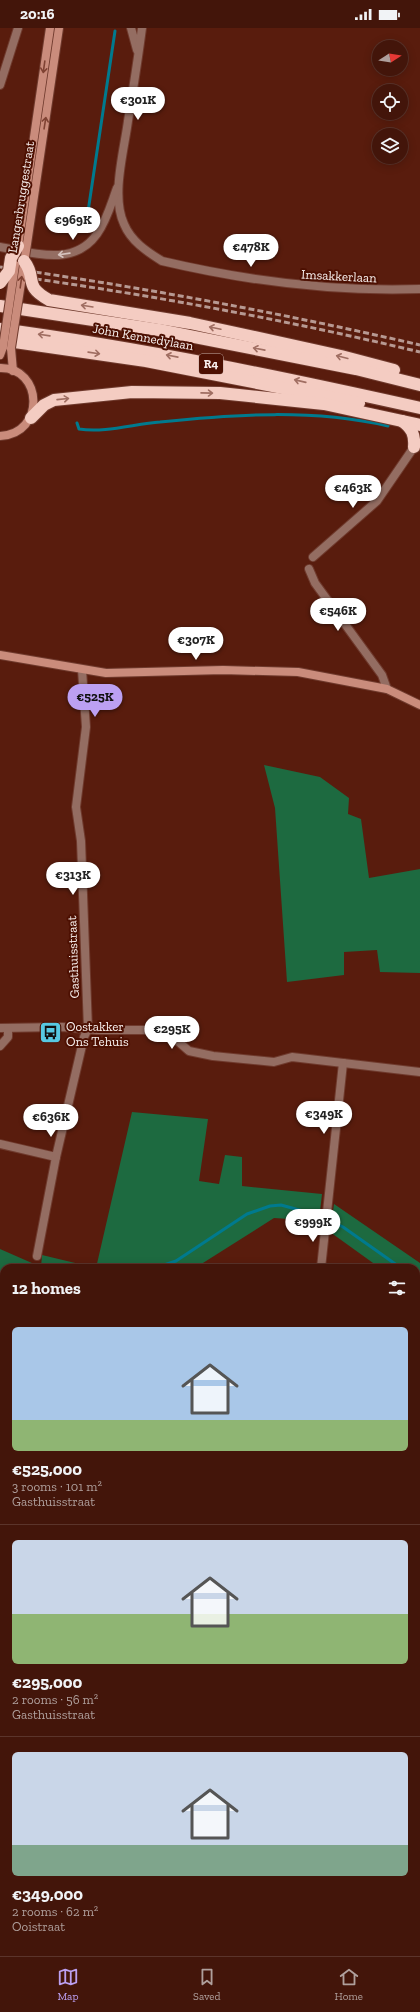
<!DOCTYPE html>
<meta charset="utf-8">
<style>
:root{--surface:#43150a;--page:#4d2218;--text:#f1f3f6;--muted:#af9f9c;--line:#5b342b;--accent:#bca0f2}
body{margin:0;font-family:"Zilla Slab",serif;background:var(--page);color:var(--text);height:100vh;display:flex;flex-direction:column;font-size:15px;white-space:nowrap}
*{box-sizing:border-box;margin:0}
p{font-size:13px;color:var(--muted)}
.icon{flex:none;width:22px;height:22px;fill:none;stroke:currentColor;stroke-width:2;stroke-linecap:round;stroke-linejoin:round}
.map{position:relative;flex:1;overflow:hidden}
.panel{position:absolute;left:0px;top:1236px;width:420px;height:692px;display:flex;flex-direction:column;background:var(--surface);border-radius:12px 12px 0 0;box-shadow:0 2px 10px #0003,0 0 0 1px var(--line)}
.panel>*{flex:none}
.needle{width:26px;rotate:78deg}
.buttons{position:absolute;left:372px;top:12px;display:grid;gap:8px}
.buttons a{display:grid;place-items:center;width:36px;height:36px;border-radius:50%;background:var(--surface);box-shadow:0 2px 10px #0003,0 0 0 1px var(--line);font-size:20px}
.price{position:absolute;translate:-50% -34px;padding:0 9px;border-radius:14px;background:#fff;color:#222;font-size:13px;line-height:26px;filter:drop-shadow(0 1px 2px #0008)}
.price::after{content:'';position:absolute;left:50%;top:24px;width:12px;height:9px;margin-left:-6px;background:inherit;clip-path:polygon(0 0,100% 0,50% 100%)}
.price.on{background:var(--accent);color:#111}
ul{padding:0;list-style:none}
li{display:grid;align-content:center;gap:8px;height:212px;padding:0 12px}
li+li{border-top:1px solid var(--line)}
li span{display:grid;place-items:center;height:124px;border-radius:6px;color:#555}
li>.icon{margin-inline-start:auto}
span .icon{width:72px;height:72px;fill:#fffc;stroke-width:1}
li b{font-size:17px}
h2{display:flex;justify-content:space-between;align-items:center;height:48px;padding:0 12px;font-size:17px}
.status{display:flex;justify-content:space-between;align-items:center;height:28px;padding:0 20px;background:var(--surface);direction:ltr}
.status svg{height:11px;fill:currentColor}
.menu{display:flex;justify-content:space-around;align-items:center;height:56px;border-top:1px solid var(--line);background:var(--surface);font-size:11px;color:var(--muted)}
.menu a{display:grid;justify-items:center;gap:2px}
.menu .on{color:var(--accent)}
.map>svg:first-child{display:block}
</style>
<div class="status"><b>20:16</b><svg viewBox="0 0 49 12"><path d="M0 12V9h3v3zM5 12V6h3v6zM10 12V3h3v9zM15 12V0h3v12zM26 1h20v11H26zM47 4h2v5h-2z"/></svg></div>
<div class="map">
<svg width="420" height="1928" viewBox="0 0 420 1928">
<rect width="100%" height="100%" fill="#591c0d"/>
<g fill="#1d6a40">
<path d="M264,737L320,749L349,770L348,786L361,791L369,850L420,841V945L380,944L377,922L344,924V947L287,954L275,780Z"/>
<path d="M132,1084L208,1091L199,1153L219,1156L225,1127L242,1129V1158L322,1166L319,1193L274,1190L195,1240H96Z"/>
<path d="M334,1176L420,1235V1261L416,1259V1240H380L330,1204Z"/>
<path d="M0,1221L41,1239L42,1227L96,1240H4V1271L0,1268Z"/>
<path d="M4,1340V1461L0,1460V1341Z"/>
</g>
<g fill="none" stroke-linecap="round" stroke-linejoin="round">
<g stroke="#007a8e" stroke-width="3">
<path d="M86,197L115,3"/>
<path d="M77,395L79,401C105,405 134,396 160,394C237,386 313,381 388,398"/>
<path d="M155,1240L176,1233L247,1186L270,1178L281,1177L321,1188L343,1199L401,1240"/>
<path d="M416,1248L420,1249"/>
<path d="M0,1447H4"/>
</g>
<defs>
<g id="street">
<path d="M131,0L137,22"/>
<path d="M142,0C138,31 133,62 128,93C124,123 111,168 124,196C131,213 146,223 162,233C247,253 332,264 420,261"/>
<path d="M0,57L18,0"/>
<path d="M0,219C33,225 74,239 97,206C107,192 111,176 117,160"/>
<path d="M313,529L377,473L414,419"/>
<path d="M309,541L315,555L382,647L387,661"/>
<path d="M0,1000L62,999L97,1002H159L173,1009L189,1023L213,1028L274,1034L292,1029L420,1044"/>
<path d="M0,1018L8,1009V1000"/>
<path d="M0,1116L56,1129"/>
<path d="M37,1228L56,1129L84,1009L88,1001L81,813L76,779L86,699L82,642"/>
<path d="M321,1240L343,1035"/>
<path d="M416,1442H420"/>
<path d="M0,1541L4,1537"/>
<path d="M416,1722H420"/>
<path d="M0,1908L4,1905"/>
<path d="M130,1924L132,1928"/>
</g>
<g id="secondary">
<path d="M27,216L59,0"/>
<path d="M18,218L50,0"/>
<path d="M11,320L13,343"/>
<path d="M0,327L3,319"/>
<path d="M0,340C43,339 46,406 0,408"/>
<path d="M0,627L106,645L223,642L298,644L387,661L420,677"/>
<path d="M0,1710L4,1715"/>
<path d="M169,1924L172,1928"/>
</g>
<g id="highway">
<path d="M49,272L190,295L341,328L394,342"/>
<path d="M0,278L159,302L356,341L420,357"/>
<path d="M0,301C142,320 281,349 420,380"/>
<path d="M0,312L146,333L359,375"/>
<path d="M31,390L44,377L54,372L132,364L220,365L324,376L420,397"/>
<path d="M402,393C412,400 415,407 414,419"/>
</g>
</defs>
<use href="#street" stroke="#6f3a2d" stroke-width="10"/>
<use href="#secondary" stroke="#6f3a2d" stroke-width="10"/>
<use href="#highway" stroke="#6f3a2d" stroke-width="14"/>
<use href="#street" stroke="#946d62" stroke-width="8"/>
<use href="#secondary" stroke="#ca8c7c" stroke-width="8"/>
<use href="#highway" stroke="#f4ccc2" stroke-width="12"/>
<g stroke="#b79992" stroke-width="3" stroke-dasharray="6 3" stroke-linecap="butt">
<path d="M0,239C141,259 281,285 420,317"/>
<path d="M0,246C141,265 282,291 420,324"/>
</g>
<defs>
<g id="secondary-bridge">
<path d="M3,319L15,237"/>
<path d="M11,320L27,216"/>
</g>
<g id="highway-bridge">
<path d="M24,233C38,251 22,257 49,272"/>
<path d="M0,255L9,243L11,230L18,218"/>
</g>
</defs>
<use href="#secondary-bridge" stroke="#6f3a2d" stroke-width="10" stroke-linecap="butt"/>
<use href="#highway-bridge" stroke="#6f3a2d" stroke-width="14" stroke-linecap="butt"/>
<use href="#secondary-bridge" stroke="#ca8c7c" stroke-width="8"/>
<use href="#highway-bridge" stroke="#f4ccc2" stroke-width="12"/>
</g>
<defs><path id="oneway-shaft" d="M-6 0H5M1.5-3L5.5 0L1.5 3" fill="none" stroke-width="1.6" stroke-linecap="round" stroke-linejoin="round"/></defs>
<g stroke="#7f4233">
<use href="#oneway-shaft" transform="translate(44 39) rotate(98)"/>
<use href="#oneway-shaft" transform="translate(45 95) rotate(-81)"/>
<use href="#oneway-shaft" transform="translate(21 254) rotate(-82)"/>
</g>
<use stroke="#d6c3be" href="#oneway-shaft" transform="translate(64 226) rotate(172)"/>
<g stroke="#a06e62">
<use href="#oneway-shaft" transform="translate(87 278) rotate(-171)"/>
<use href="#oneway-shaft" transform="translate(215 300) rotate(-168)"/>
<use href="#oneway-shaft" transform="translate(44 307) rotate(-172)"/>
<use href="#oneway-shaft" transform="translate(259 321) rotate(-169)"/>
<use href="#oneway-shaft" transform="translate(94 325) rotate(8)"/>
<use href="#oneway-shaft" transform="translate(172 328) rotate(-169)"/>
<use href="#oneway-shaft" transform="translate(342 329) rotate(-166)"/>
<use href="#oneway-shaft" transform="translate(300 353) rotate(-167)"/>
<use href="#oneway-shaft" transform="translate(207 365) rotate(1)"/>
<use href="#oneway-shaft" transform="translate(63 371) rotate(-6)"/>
</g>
<defs>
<symbol id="bus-square" viewBox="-11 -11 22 22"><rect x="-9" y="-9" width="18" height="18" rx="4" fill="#57c9e2" stroke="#4d1002"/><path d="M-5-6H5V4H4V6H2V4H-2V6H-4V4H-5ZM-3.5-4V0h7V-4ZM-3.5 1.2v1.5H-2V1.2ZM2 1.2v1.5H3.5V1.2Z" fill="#111"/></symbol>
</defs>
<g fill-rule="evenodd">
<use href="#bus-square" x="38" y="992" width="25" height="25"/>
</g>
<g text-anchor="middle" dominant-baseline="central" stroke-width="4" stroke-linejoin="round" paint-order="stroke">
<rect fill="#4d1002" stroke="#c5aea8" stroke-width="1" x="199" y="326" width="24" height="20" rx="3"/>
<g font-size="12" font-weight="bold" fill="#f9f1ef">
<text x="211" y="336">R4</text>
</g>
<g font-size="13" fill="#f9f1ef" stroke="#4d1002">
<text transform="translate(21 169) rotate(-81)">Langerbruggestraat</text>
<text transform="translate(339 248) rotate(3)">Imsakkerlaan</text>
<text transform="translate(143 309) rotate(10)">John Kennedylaan</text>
<text transform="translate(73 929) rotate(-92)">Gasthuisstraat</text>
</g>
<g font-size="13" fill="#f9f1ef" stroke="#4d1002" text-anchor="start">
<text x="66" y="998">Oostakker<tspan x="66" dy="15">Ons Tehuis</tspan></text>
</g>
</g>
</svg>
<div class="buttons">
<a><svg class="needle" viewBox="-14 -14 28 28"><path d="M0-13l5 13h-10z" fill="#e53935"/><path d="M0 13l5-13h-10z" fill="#af9f9c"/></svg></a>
<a><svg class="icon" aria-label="locate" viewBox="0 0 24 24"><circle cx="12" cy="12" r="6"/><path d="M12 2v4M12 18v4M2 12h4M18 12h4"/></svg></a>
<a><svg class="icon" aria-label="layers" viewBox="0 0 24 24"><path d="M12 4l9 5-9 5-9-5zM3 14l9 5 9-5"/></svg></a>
</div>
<b class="price" style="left:138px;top:93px">€301K</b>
<b class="price" style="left:73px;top:213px">€969K</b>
<b class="price" style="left:251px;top:240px">€478K</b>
<b class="price" style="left:353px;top:481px">€463K</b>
<b class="price" style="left:338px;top:604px">€546K</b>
<b class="price" style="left:196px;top:633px">€307K</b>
<b class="price on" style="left:95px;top:690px">€525K</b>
<b class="price" style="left:73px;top:868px">€313K</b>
<b class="price" style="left:172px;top:1022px">€295K</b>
<b class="price" style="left:324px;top:1107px">€349K</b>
<b class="price" style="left:51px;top:1110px">€636K</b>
<b class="price" style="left:313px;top:1215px">€999K</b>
<section class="panel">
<h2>12 homes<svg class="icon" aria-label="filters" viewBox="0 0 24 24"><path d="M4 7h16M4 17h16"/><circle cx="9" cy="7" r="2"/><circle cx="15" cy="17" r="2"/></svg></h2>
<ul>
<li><span style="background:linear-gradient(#a9c7e8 75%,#8fb573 0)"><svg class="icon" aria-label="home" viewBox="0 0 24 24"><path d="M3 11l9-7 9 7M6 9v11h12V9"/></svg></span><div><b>€525,000</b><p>3 rooms · 101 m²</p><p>Gasthuisstraat</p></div></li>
<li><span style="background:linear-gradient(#c9d6e8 60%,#8fb573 0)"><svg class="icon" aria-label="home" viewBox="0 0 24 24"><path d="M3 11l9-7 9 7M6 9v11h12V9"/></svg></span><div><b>€295,000</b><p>2 rooms · 56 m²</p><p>Gasthuisstraat</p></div></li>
<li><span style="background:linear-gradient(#c9d6e8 75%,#7fa58c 0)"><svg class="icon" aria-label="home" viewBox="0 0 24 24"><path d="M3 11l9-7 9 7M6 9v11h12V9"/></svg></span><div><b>€349,000</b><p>2 rooms · 62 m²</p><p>Ooistraat</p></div></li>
</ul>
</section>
</div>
<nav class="menu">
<a class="on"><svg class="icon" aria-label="map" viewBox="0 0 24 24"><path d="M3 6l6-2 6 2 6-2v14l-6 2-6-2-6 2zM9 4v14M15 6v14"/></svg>Map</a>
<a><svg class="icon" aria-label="saved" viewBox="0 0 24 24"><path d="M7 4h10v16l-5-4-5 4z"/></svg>Saved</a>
<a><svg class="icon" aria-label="home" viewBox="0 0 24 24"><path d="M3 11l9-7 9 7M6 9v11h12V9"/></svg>Home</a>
</nav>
